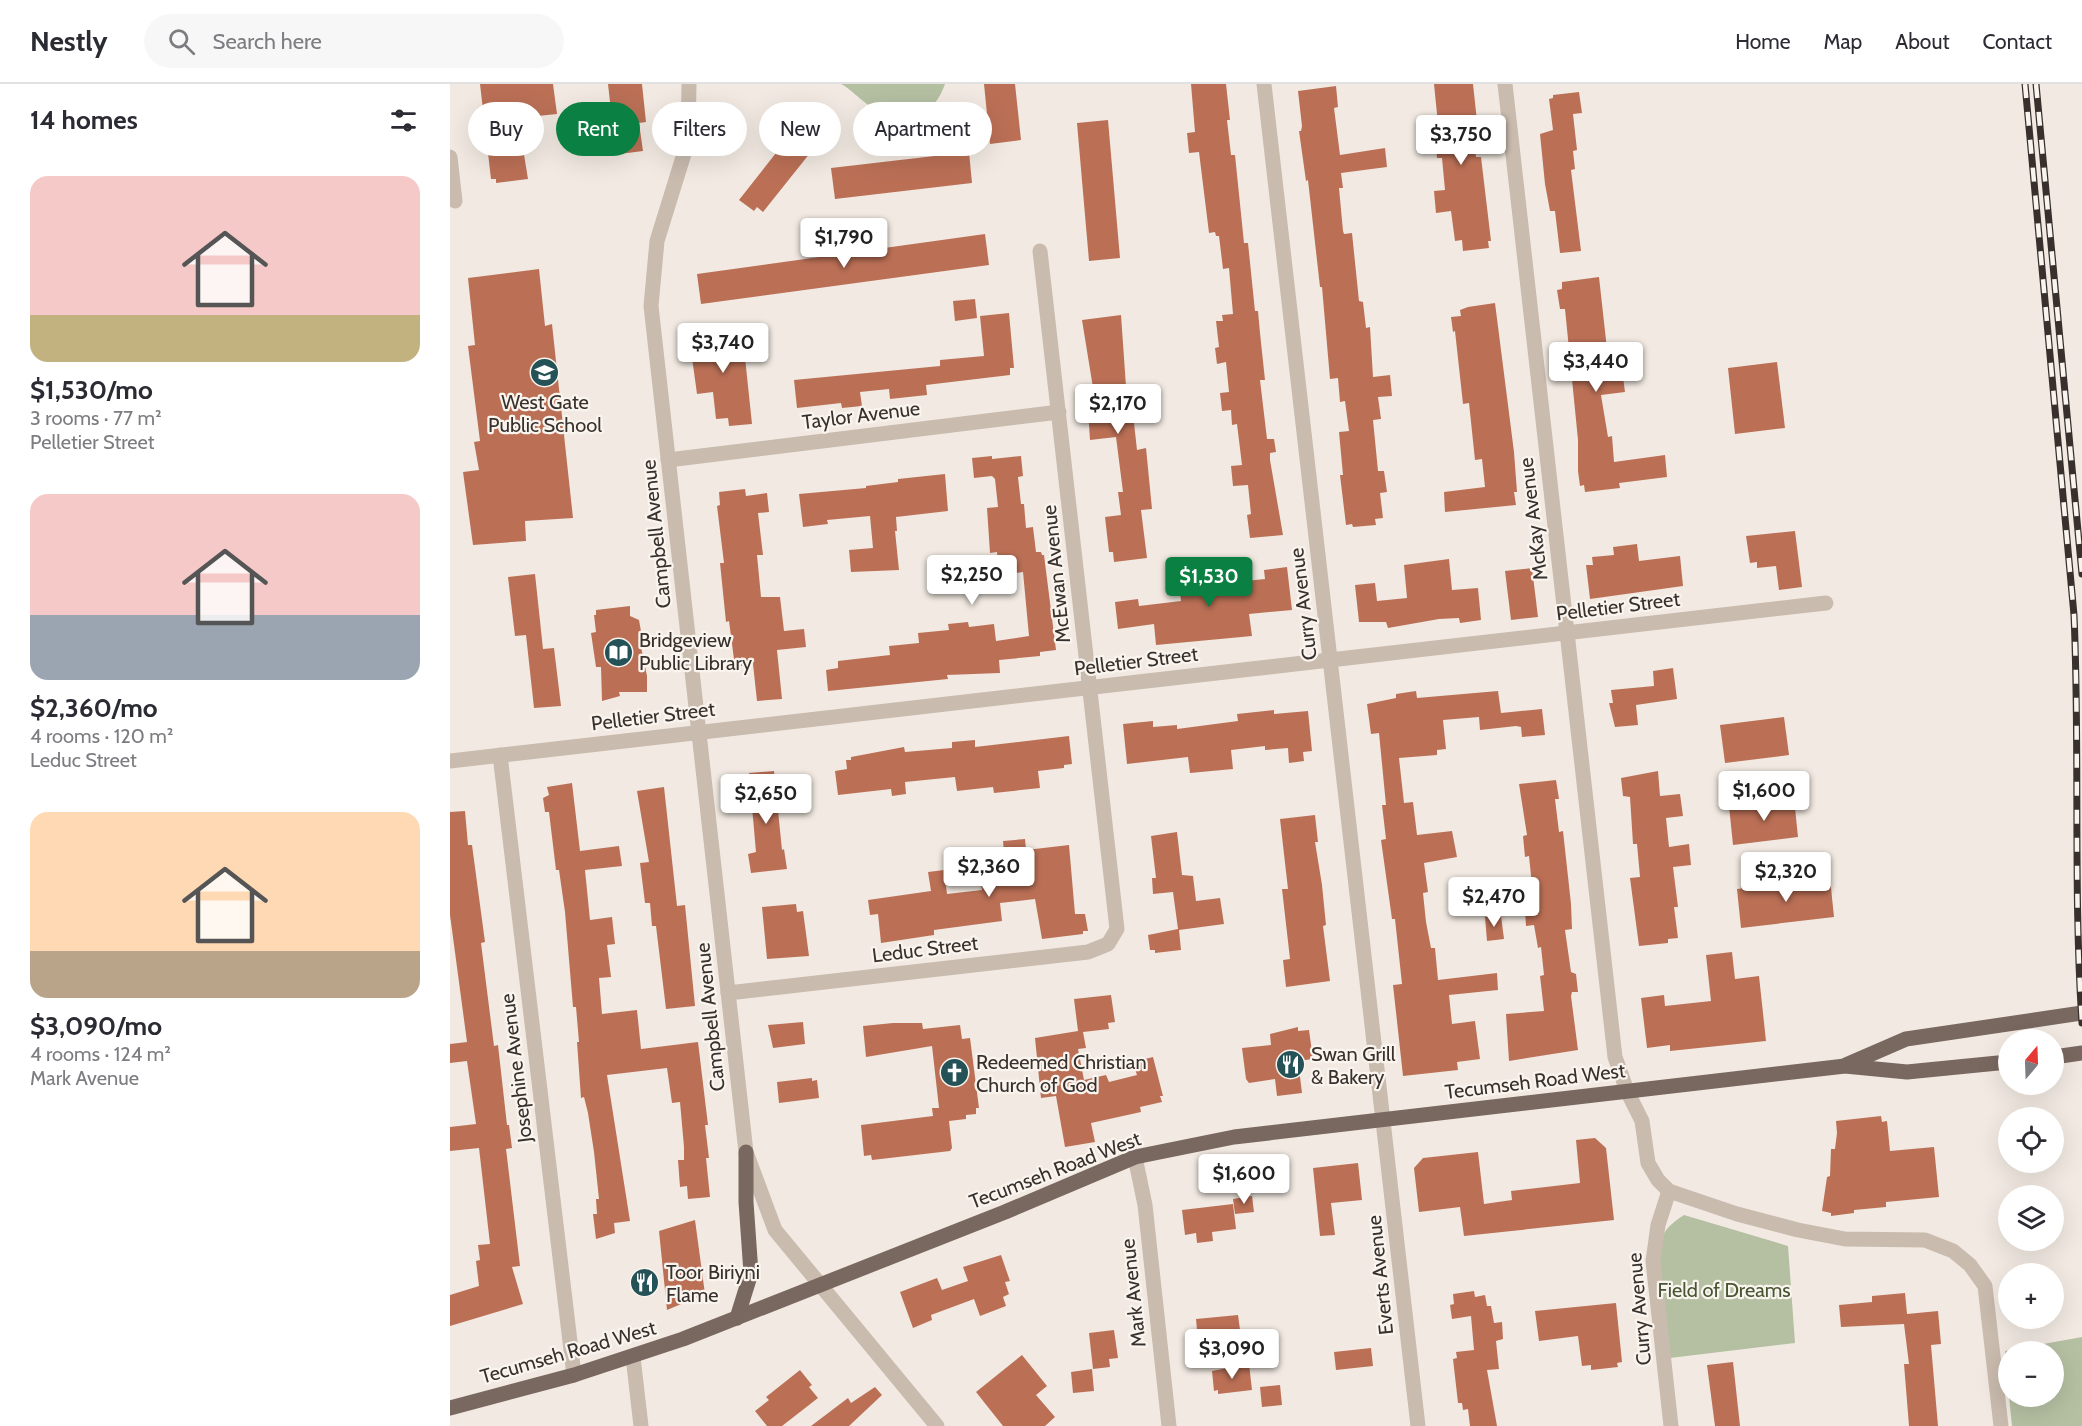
<!DOCTYPE html>
<meta charset="utf-8">
<style>
:root{--surface:#fff;--page:#f7f7f7;--text:#2b2b33;--muted:#7c7c81;--line:#e1e1e2;--accent:#0b8043}
body{margin:0;font-family:Cabin,sans-serif;background:var(--page);color:var(--text);height:100vh;display:flex;flex-direction:column;font-size:22px;white-space:nowrap}
*{box-sizing:border-box;margin:0}
p{font-size:20px;color:var(--muted)}
.icon{flex:none;width:33px;height:33px;fill:none;stroke:currentColor;stroke-width:2;stroke-linecap:round;stroke-linejoin:round}
.map{position:relative;flex:1;overflow:hidden}
.sheet{display:flex;flex-direction:column;background:var(--surface);width:450px}
.sheet>*{flex:none}
.hud{position:absolute;left:18px;top:18px;width:570px;height:54px;display:flex;gap:12px}
.needle{width:39px;rotate:19deg}
.fabs{position:absolute;left:1548px;top:945px;display:grid;gap:12px}
.fabs a{display:grid;place-items:center;width:66px;height:66px;border-radius:50%;background:var(--surface);box-shadow:0 6px 24px #0002;font-size:30px}
.price{position:absolute;translate:-50% -51px;padding:0 14px;border-radius:6px;background:#fff;color:#222;font-size:20px;line-height:39px;filter:drop-shadow(0 2px 3px #0008)}
.price::after{content:'';position:absolute;left:50%;top:36px;width:18px;height:14px;margin-left:-9px;background:inherit;clip-path:polygon(0 0,100% 0,50% 100%)}
.price.selected{background:var(--accent);color:#fff}
ul{padding:0;list-style:none}
li{display:grid;align-content:center;gap:12px;height:318px;padding:0 30px}
li span{display:grid;place-items:center;height:186px;border-radius:18px;color:#555}
li>.icon{margin-inline-start:auto}
span .icon{width:108px;height:108px;fill:#fffc;stroke-width:1}
li b{font-size:26px}
h2{display:flex;justify-content:space-between;align-items:center;height:72px;padding:0 30px;font-size:26px}
.tag{padding:0 21px;border-radius:27px;background:var(--surface);box-shadow:0 6px 24px #0002;font-size:21px;line-height:54px}
.tag.selected{background:var(--accent);color:#fff}
header{display:flex;align-items:center;gap:36px;box-sizing:border-box;height:84px;padding:0 30px;background:var(--surface);border-bottom:2px solid var(--line)}
header strong{font-size:28px}
nav{display:flex;gap:33px;margin-inline-start:auto;font-size:21px}
.search{width:420px;height:54px;background:var(--page);display:flex;align-items:center;gap:15px;box-sizing:border-box;padding:0 21px;border-radius:33px;color:var(--muted);font-size:22px}
main{display:flex;flex:1;min-height:0}
.map>svg:first-child{display:block}
</style>
<header>
<strong>Nestly</strong>
<div class="search"><svg class="icon" aria-label="search" viewBox="0 0 24 24"><circle cx="10" cy="10" r="6"/><path d="M15 15l6 6"/></svg>Search here</div>
<nav><a>Home</a><a>Map</a><a>About</a><a>Contact</a></nav>
</header>
<main>
<section class="sheet">
<h2>14 homes<svg class="icon" aria-label="filters" viewBox="0 0 24 24"><path d="M4 7h16M4 17h16"/><circle cx="9" cy="7" r="2"/><circle cx="15" cy="17" r="2"/></svg></h2>
<ul>
<li><span style="background:linear-gradient(#f6c9c9 75%,#c2b280 0)"><svg class="icon" aria-label="home" viewBox="0 0 24 24"><path d="M3 11l9-7 9 7M6 9v11h12V9"/></svg></span><div><b>$1,530/mo</b><p>3 rooms · 77 m²</p><p>Pelletier Street</p></div></li>
<li><span style="background:linear-gradient(#f6c9c9 65%,#9aa5b1 0)"><svg class="icon" aria-label="home" viewBox="0 0 24 24"><path d="M3 11l9-7 9 7M6 9v11h12V9"/></svg></span><div><b>$2,360/mo</b><p>4 rooms · 120 m²</p><p>Leduc Street</p></div></li>
<li><span style="background:linear-gradient(#ffd9b3 75%,#b9a48a 0)"><svg class="icon" aria-label="home" viewBox="0 0 24 24"><path d="M3 11l9-7 9 7M6 9v11h12V9"/></svg></span><div><b>$3,090/mo</b><p>4 rooms · 124 m²</p><p>Mark Avenue</p></div></li>
</ul>
</section>
<div class="map">
<svg width="1632" height="1342" viewBox="0 0 1632 1342">
<rect width="100%" height="100%" fill="#f2eae2"/>
<g fill="#b5c0a3">
<path d="M391,0H495C481,39 449,44 417,20C408,14 401,5 391,0Z"/>
<path d="M1234,1131L1338,1162L1345,1259L1220,1274C1216,1244 1204,1182 1212,1154C1216,1143 1225,1137 1234,1131Z"/>
<path d="M1632,1253V1342H1562L1559,1313L1604,1312V1268H1558V1305L1555,1267Z"/>
</g>
<g fill="#bb7056">
<path d="M30,0H103L107,30L68,34L78,95L46,99V95H41Z"/>
<path d="M158,0H192L196,38L189,39L193,67L162,71L156,27H161Z"/>
<path d="M534,0H565L571,56L540,60Z"/>
<path d="M741,0H776L780,36H777L781,71H785L794,159H798L805,227H808L810,249L815,296H810L817,355H824L826,368L820,369V376L833,451L800,454L797,431L801,430L798,401L783,402L781,382L792,381L787,340L782,341L781,326L772,327L770,309L779,308L776,278L767,280L765,264L769,263L766,237H773L772,231L783,230L779,184L773,185L769,152H766L765,148L759,149L749,68L739,69L737,49L745,48Z"/>
<path d="M984,0H1023L1027,37L1022,38L1026,73H1031L1041,157H1038L1039,164L1013,167L1012,156L1005,157L1001,127L986,129L984,107L995,106L992,74H987L985,51L989,50Z"/>
<path d="M886,2L888,23L884,24L890,71L935,64L937,83L891,89L893,104H889L893,147L894,150L902,149L909,217L913,218L916,244L920,243L923,293L940,291L942,312L928,313L931,335L923,336L928,387H934L937,408L930,409L933,434L925,435L926,441L903,443L902,440L896,441L890,391H893L889,348L899,347L895,317L890,318L888,294L880,295L872,203H870L858,96L856,97L849,47H851L852,42L848,7Z"/>
<path d="M1129,8L1132,29L1123,30L1127,66L1123,67L1125,85L1121,86L1131,167L1110,169L1105,127H1100L1095,100L1090,50L1103,46L1099,15L1103,14V11Z"/>
<path d="M363,22L377,34L374,39L380,44L313,128L307,123L304,127L289,116Z"/>
<path d="M658,36L670,174L639,177L627,39Z"/>
<path d="M519,68L522,99L385,115L381,84Z"/>
<path d="M535,150L539,181L251,220L247,190Z"/>
<path d="M89,185L95,242L102,240L123,434L75,437L76,457L23,461L13,388L29,386L24,358L30,357L18,262L25,261L18,194Z"/>
<path d="M1149,193L1157,265H1153L1156,295L1173,293L1175,308L1151,311L1158,353L1162,352L1164,378L1215,371L1217,393L1169,399L1170,404L1135,408L1134,401L1130,402L1128,387V356L1115,225H1110L1107,206L1112,205V198Z"/>
<path d="M525,215L527,234L505,237L503,217Z"/>
<path d="M1045,219L1064,368L1067,408H1064L1066,421L995,428L994,408L1035,403L1032,375L1025,376L1019,319L1013,320L1005,247L1003,248L1001,233L1011,232L1010,226L1018,223Z"/>
<path d="M559,229L564,284H560V291L476,301L477,311L440,315L439,305L410,308L412,322L392,324L391,319L347,324L344,296L490,282V276L534,272L530,232Z"/>
<path d="M671,231L678,331L683,330L687,366L696,364L702,425L691,426L697,474L664,478L663,468H659L655,433L671,431L668,408H673L666,353L640,356L637,311L644,310L632,236Z"/>
<path d="M292,245L302,340L279,342L278,334L266,335L263,308L247,310L239,252Z"/>
<path d="M1327,278L1335,344L1285,350L1278,284Z"/>
<path d="M542,372V375L571,372L573,392L568,393L571,420H574L576,444L583,443L586,468H591L592,471H594L606,566L590,568V572L549,576L550,589L497,591L498,595L378,607L376,586L388,584V577L440,571L439,562L469,559L468,549L499,546L498,540L518,538L519,543L544,540L546,557L579,552L573,488L549,491L547,468L540,469L537,424L548,423L545,395L542,392L524,394L522,374Z"/>
<path d="M495,390L498,427L446,433L447,447H445L449,486L401,488L399,466L423,464L420,432L377,436L378,440L353,443L349,410L416,404V402L448,398V395Z"/>
<path d="M295,405L296,412L317,409L319,428L308,429L313,471H307L311,513H330L334,547L354,545L356,563L327,566L332,615L307,617L303,580L285,583L279,537L276,538L270,479H274L267,422L270,421L269,408Z"/>
<path d="M1345,447L1352,503L1329,506L1326,482L1307,484V478L1300,479L1296,452Z"/>
<path d="M1187,460L1189,477L1230,472L1233,502L1140,515L1136,481H1143L1142,473L1164,471L1163,463Z"/>
<path d="M999,475L1002,506L1028,504L1031,536L1010,539L1009,534L989,535L938,544L936,538H909L905,501L925,499L927,517L957,514L954,481Z"/>
<path d="M837,483L842,526L799,530L802,552L706,561L704,540L668,545L665,518L688,515L689,522L731,517L728,487L746,485L747,502L815,495L814,486Z"/>
<path d="M1082,484L1088,533L1061,536L1055,487Z"/>
<path d="M85,490L93,565L104,564L111,622L84,624L76,551L65,552L58,493Z"/>
<path d="M180,522V532L189,536L192,553H189L197,592V608H169L170,612L152,617L151,583H146L141,549L146,548L144,531H146V526Z"/>
<path d="M1223,584L1227,615L1186,621L1188,641L1165,643L1159,619H1163L1161,606L1204,602L1203,587Z"/>
<path d="M966,607L967,614L1048,607L1051,629L1092,625L1095,651L1072,653L1071,643L1066,642L1030,646L1029,633L993,636L996,665L987,666V671L949,674L954,719L963,718L967,751L1002,747L1007,773L974,779L978,808L973,809L976,838L981,864H985L988,896L1047,889L1048,906L999,911L1002,940L1025,937L1030,975L1007,978L1008,986L953,992L943,901L952,900L945,835H942L931,756L936,755L932,721H936L929,649L921,650L917,620L946,614V610Z"/>
<path d="M824,626V630L858,627L862,667L853,668L854,677L839,679L838,664L815,666V662L781,666L783,685L740,689L738,673L677,680L673,640L703,637V643L727,641V645L788,637L787,630Z"/>
<path d="M1334,633L1339,671L1275,679L1270,641Z"/>
<path d="M619,652L622,680L614,681V684L588,687L590,704L544,709L543,703L507,707L505,693L455,698L456,710L442,712L441,705L388,711L385,687L397,685L396,676H401V673L454,663L455,668L502,664V658L525,656V663Z"/>
<path d="M324,687L332,766L334,765L337,785L301,789L298,770L306,768L299,689Z"/>
<path d="M1208,687L1210,712L1230,710L1233,732L1216,734L1219,763L1239,760L1241,781L1223,783L1228,823H1224L1228,854L1218,855V859L1189,862L1180,794L1190,793L1187,760H1183L1180,713L1173,712L1171,694Z"/>
<path d="M1106,696L1109,715H1105L1109,748L1113,747L1121,820L1122,845L1115,846L1121,888L1126,890L1128,908H1122L1121,912L1128,966L1059,977L1056,930L1094,927L1090,892L1094,891L1091,863L1088,864L1084,841L1076,842L1075,826L1082,825L1080,812L1083,811L1079,772L1075,773L1073,752L1077,751L1069,700Z"/>
<path d="M122,699L130,767L169,762L172,782L135,786L140,836L162,833L165,860L157,861L161,893L149,894L152,930L187,926L191,965L248,958L258,1041H255L259,1074H256L260,1113L238,1115L237,1102L230,1103L228,1076H234V1063L230,1018L222,1019L217,984L157,991L180,1137L164,1139L165,1149L146,1155L143,1130H147L146,1115H149L144,1068L138,1029L134,1013L131,1014L127,958H129L126,923H123L115,828L109,786H106L99,728H95L93,714L99,711L97,703Z"/>
<path d="M214,703L227,822L235,821L245,922L216,925L206,842H202L200,819H195L190,779L199,778L187,707Z"/>
<path d="M1344,714L1348,753L1283,761L1279,722Z"/>
<path d="M15,727L18,761H22L35,858L31,859L44,962L48,961L57,1041H59L62,1064L56,1065L57,1073L70,1182L62,1183L73,1220L0,1242V1211L29,1202L26,1177L30,1176L28,1161L40,1160L29,1064L0,1067V1043L26,1040L17,977L0,979V960L17,958L0,831V728Z"/>
<path d="M865,731L868,758H865L872,801L876,841L873,842L880,897L836,903L833,876L840,875L832,805H838L830,735Z"/>
<path d="M727,748L732,791L743,792L746,817L770,814L774,840L729,846L731,866L705,869V866H700L698,851L728,845L723,808L703,810L702,794H706L701,752Z"/>
<path d="M575,755L576,766L619,761L625,830H635L638,847H633V850L592,855L585,815L550,819L552,837L484,846V851L431,859L428,830L420,831L418,816L481,807L478,788L494,786L497,810L532,806L530,795L556,792L553,757Z"/>
<path d="M1380,794L1384,833L1291,844L1287,805Z"/>
<path d="M346,820L347,828L353,827L359,872L317,875L312,823Z"/>
<path d="M1051,832L1054,855L1037,857L1035,833Z"/>
<path d="M1282,868L1285,895L1309,892L1316,957L1220,967V961L1197,964L1191,914L1214,911L1215,922L1261,917L1256,871Z"/>
<path d="M661,911L665,938L658,939L659,945L633,948L636,964L628,965L634,996L656,991L659,998L687,991L685,985L689,984L687,977L703,973L713,1012H710L712,1018L690,1023L691,1028L641,1039L645,1058L615,1063L606,1012L591,1014L585,954L628,947L624,915Z"/>
<path d="M353,938L355,960L323,964L318,941Z"/>
<path d="M443,939H472L473,945L510,941L512,955L520,954L529,1024H526V1030L516,1031V1035L499,1037L502,1064L500,1067L422,1076L421,1071L414,1072L411,1041L483,1032L482,1024H489L482,962L416,973L413,942Z"/>
<path d="M848,943V947L859,946L863,975L848,977L852,1009L827,1012L825,995L799,999L796,995L792,964L821,961L820,950Z"/>
<path d="M362,994V997L367,996L369,1014L329,1019L327,998Z"/>
<path d="M1431,1032L1432,1038L1437,1037L1440,1067L1484,1063L1489,1113L1436,1118V1123L1404,1126V1129L1381,1132V1129L1372,1127L1377,1093L1380,1092L1381,1065H1385L1387,1049L1386,1037Z"/>
<path d="M1145,1054L1156,1064L1164,1136L1014,1152L1010,1123L969,1128L964,1084L973,1074L1028,1068L1034,1120L1062,1116L1061,1107L1130,1099L1126,1056Z"/>
<path d="M908,1079L912,1116L881,1119L885,1151L870,1152L863,1084Z"/>
<path d="M802,1112L804,1128L785,1130L783,1115Z"/>
<path d="M783,1120L786,1145L762,1148L763,1157L747,1159L746,1149L735,1151L732,1126Z"/>
<path d="M245,1136L255,1210L217,1226L209,1147Z"/>
<path d="M551,1171L560,1197L555,1198L559,1210L553,1213L556,1222L530,1232L524,1215L481,1231L482,1236L463,1244L450,1208L487,1194L492,1206L518,1197L513,1183Z"/>
<path d="M1024,1207L1025,1213L1035,1211L1037,1222H1041L1044,1239L1052,1238L1053,1255L1046,1257L1049,1285L1037,1286L1047,1342H1020L1018,1325L1013,1326L1012,1319H1008L1003,1275L1007,1274L1006,1268L1024,1266L1021,1232L1002,1235L1000,1221L1004,1220L1003,1210Z"/>
<path d="M1455,1209L1457,1230L1488,1227L1491,1260L1481,1261L1488,1342H1459L1454,1280H1459L1454,1240L1391,1243L1389,1221L1422,1218V1212Z"/>
<path d="M1166,1219L1172,1278L1167,1279L1168,1283L1141,1286V1281L1132,1282L1128,1252L1089,1257L1085,1227Z"/>
<path d="M788,1231L791,1253L748,1257L746,1235Z"/>
<path d="M664,1246L668,1274L659,1275L660,1283L643,1285L639,1249Z"/>
<path d="M921,1264L923,1282L886,1286L884,1268Z"/>
<path d="M572,1271L597,1302L586,1311L605,1333L595,1342H553L526,1308Z"/>
<path d="M1283,1278L1290,1342H1265L1257,1281Z"/>
<path d="M799,1280L802,1306L768,1310V1306L764,1307L762,1287Z"/>
<path d="M642,1285L644,1307L623,1309L621,1288Z"/>
<path d="M350,1286L362,1301L359,1303L368,1314L332,1342H317L305,1327L319,1316L316,1313Z"/>
<path d="M830,1301L832,1321L812,1323L810,1303Z"/>
<path d="M425,1303L432,1311L399,1342H361L398,1314L401,1319Z"/>
</g>
<g fill="none" stroke-linecap="round" stroke-linejoin="round">
<g stroke="#c9bbae" stroke-width="15">
<path d="M239,0L238,57L207,157L201,222L296,1068L325,1146L487,1342"/>
<path d="M814,0L968,1342"/>
<path d="M1055,0L1165,973L1177,1007L1192,1037L1198,1079L1208,1096L1219,1107L1287,1130L1348,1146L1395,1155L1475,1156L1503,1167L1520,1181L1535,1202L1551,1342"/>
<path d="M0,73L5,117"/>
<path d="M218,376L609,328"/>
<path d="M50,671L124,1291"/>
<path d="M0,677L1376,519"/>
<path d="M278,909L638,868L658,860L667,845L590,167"/>
<path d="M685,1073L695,1121L719,1342"/>
<path d="M1219,1107L1208,1141L1203,1177L1221,1342"/>
<path d="M183,1273L191,1342"/>
</g>
<g stroke="#79685f" stroke-width="15">
<path d="M1604,973L1632,969"/>
<path d="M1396,981L1456,955L1632,929"/>
<path d="M287,1234L301,1189L296,1118V1068"/>
<path d="M0,1324L124,1291L233,1255L555,1128L685,1073L784,1053L1395,982L1457,988L1558,978"/>
</g>
<defs>
<g id="rail">
<path d="M1575,0L1624,531C1630,667 1623,803 1632,939"/>
<path d="M1586,0L1632,490"/>
</g>
</defs>
<use href="#rail" stroke="#38302c" stroke-width="7"/>
<use href="#rail" stroke="#f9f4ee" stroke-width="4.5" stroke-dasharray="14" stroke-linecap="butt"/>
</g>
<defs>
<symbol id="school-disc" viewBox="-11 -11 22 22"><circle r="9.5" fill="#255256" stroke="#f9f4ee"/><path d="M0-5L7-2L0 1L-7-2ZM-4 1L0 2.5L4 1V4Q0 6-4 4Z" fill="#fff"/></symbol>
<symbol id="library-disc" viewBox="-11 -11 22 22"><circle r="9.5" fill="#255256" stroke="#f9f4ee"/><path d="M-6-4Q-3-5.5-.7-3.5V5Q-3 3-6 4ZM6-4Q3-5.5 .7-3.5V5Q3 3 6 4Z" fill="#fff"/></symbol>
<symbol id="restaurant-disc" viewBox="-11 -11 22 22"><circle r="9.5" fill="#255256" stroke="#f9f4ee"/><path d="M-5-6h1v4h1v-4h1v4h1v-4h1v5L-1.5 .5V6h-2V.5L-5-1ZM5-6V6H3V1.5H1.5Q1.5-4 5-6Z" fill="#fff"/></symbol>
<symbol id="church-disc" viewBox="-11 -11 22 22"><circle r="9.5" fill="#255256" stroke="#f9f4ee"/><path d="M-1.2-6h2.4v3.5h3.3v2.4h-3.3V6h-2.4V-.1h-3.3v-2.4h3.3Z" fill="#fff"/></symbol>
</defs>
<g fill-rule="evenodd">
<use href="#school-disc" x="78" y="272" width="33" height="33"/>
<use href="#library-disc" x="152" y="552" width="33" height="33"/>
<use href="#restaurant-disc" x="824" y="964" width="33" height="33"/>
<use href="#church-disc" x="488" y="972" width="33" height="33"/>
<use href="#restaurant-disc" x="178" y="1182" width="33" height="33"/>
</g>
<g text-anchor="middle" dominant-baseline="central" stroke-width="4.5" stroke-linejoin="round" paint-order="stroke">
<g font-size="20" fill="#38302c" stroke="#f9f4ee" text-anchor="start">
<text x="95" y="318" text-anchor="middle">West Gate<tspan x="95" dy="23">Public School</tspan></text>
<text x="189" y="556">Bridgeview<tspan x="189" dy="23">Public Library</tspan></text>
<text x="861" y="970">Swan Grill<tspan x="861" dy="23">&amp; Bakery</tspan></text>
<text x="526" y="978">Redeemed Christian<tspan x="526" dy="23">Church of God</tspan></text>
<text x="216" y="1188">Toor Biriyni<tspan x="216" dy="23">Flame</tspan></text>
</g>
<g font-size="20" fill="#38302c" stroke="#f9f4ee">
<text transform="translate(411 331) rotate(-7)">Taylor Avenue</text>
<text transform="translate(1083 435) rotate(-97)">McKay Avenue</text>
<text transform="translate(206 450) rotate(-96)">Campbell Avenue</text>
<text transform="translate(606 490) rotate(-96)">McEwan Avenue</text>
<text transform="translate(853 520) rotate(-97)">Curry Avenue</text>
<text transform="translate(1168 522) rotate(-7)">Pelletier Street</text>
<text transform="translate(686 577) rotate(-7)">Pelletier Street</text>
<text transform="translate(203 632) rotate(-7)">Pelletier Street</text>
<text transform="translate(475 865) rotate(-7)">Leduc Street</text>
<text transform="translate(260 933) rotate(-96)">Campbell Avenue</text>
<text transform="translate(66 984) rotate(-97)">Josephine Avenue</text>
<text transform="translate(1085 997) rotate(-7)">Tecumseh Road West</text>
<text transform="translate(605 1086) rotate(-21)">Tecumseh Road West</text>
<text transform="translate(930 1191) rotate(-96)">Everts Avenue</text>
<text transform="translate(683 1209) rotate(-96)">Mark Avenue</text>
<text transform="translate(1189 1225) rotate(-95)">Curry Avenue</text>
<text transform="translate(118 1268) rotate(-16)">Tecumseh Road West</text>
</g>
<g font-size="20" fill="#475532" stroke="#f9f4ee">
<text x="1274" y="1206">Field of Dreams</text>
</g>
</g>
</svg>
<div class="fabs">
<a><svg class="needle" viewBox="-14 -14 28 28"><path d="M0-13l5 13h-10z" fill="#e53935"/><path d="M0 13l5-13h-10z" fill="#7c7c81"/></svg></a>
<a><svg class="icon" aria-label="locate" viewBox="0 0 24 24"><circle cx="12" cy="12" r="6"/><path d="M12 2v4M12 18v4M2 12h4M18 12h4"/></svg></a>
<a><svg class="icon" aria-label="layers" viewBox="0 0 24 24"><path d="M12 4l9 5-9 5-9-5zM3 14l9 5 9-5"/></svg></a>
<a>+</a>
<a>−</a>
</div>
<b class="price" style="left:1011px;top:82px">$3,750</b>
<b class="price" style="left:394px;top:185px">$1,790</b>
<b class="price" style="left:273px;top:290px">$3,740</b>
<b class="price" style="left:1146px;top:309px">$3,440</b>
<b class="price" style="left:668px;top:351px">$2,170</b>
<b class="price" style="left:522px;top:522px">$2,250</b>
<b class="price selected" style="left:759px;top:524px">$1,530</b>
<b class="price" style="left:1314px;top:738px">$1,600</b>
<b class="price" style="left:316px;top:741px">$2,650</b>
<b class="price" style="left:539px;top:814px">$2,360</b>
<b class="price" style="left:1336px;top:819px">$2,320</b>
<b class="price" style="left:1044px;top:844px">$2,470</b>
<b class="price" style="left:794px;top:1121px">$1,600</b>
<b class="price" style="left:782px;top:1296px">$3,090</b>
<div class="hud">
<a class="tag">Buy</a>
<a class="tag selected">Rent</a>
<a class="tag">Filters</a>
<a class="tag">New</a>
<a class="tag">Apartment</a>
</div>
</div>
</main>
